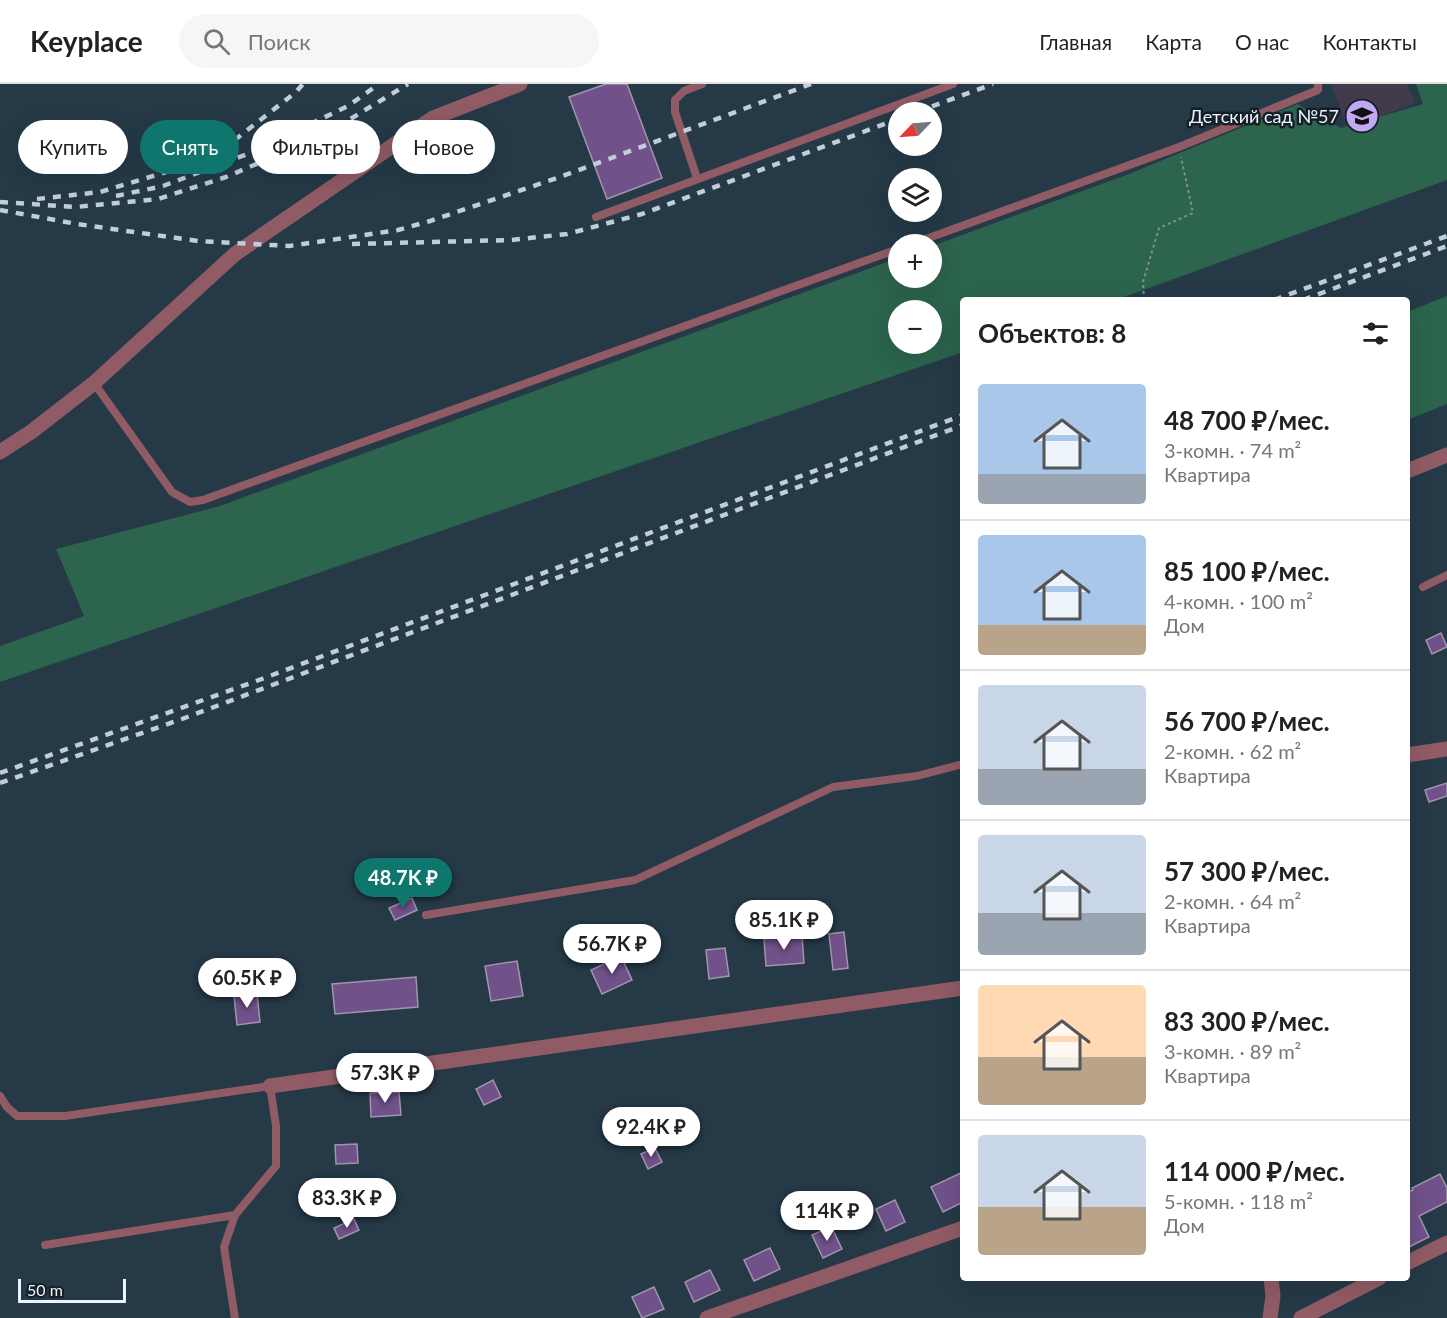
<!DOCTYPE html>
<html lang="ru">
<meta charset="utf-8">
<style>
:root{--surface:#fff;--page:#f6f6f6;--text:#222;--muted:#767676;--line:#e0e0e0;--accent:#0f766e}
body{margin:0;font-family:Lato,sans-serif;background:var(--page);color:var(--text);height:100vh;display:flex;flex-direction:column;font-size:22px;white-space:nowrap}
*{box-sizing:border-box;margin:0}
p{font-size:20px;color:var(--muted)}
.icon{flex:none;width:33px;height:33px;fill:none;stroke:currentColor;stroke-width:2;stroke-linecap:round;stroke-linejoin:round}
.map{position:relative;flex:1;overflow:hidden}
.details{position:absolute;left:960px;top:213px;width:450px;height:984px;display:flex;flex-direction:column;background:var(--surface);border-radius:6px;box-shadow:0 6px 24px #0002}
.details>*{flex:none}
.guide{position:absolute;left:18px;top:36px;width:570px;height:54px;display:flex;gap:12px}
.needle{width:39px;rotate:245deg}
.fabs{position:absolute;left:888px;top:18px;display:grid;gap:12px}
.fabs a{display:grid;place-items:center;width:54px;height:54px;border-radius:50%;background:var(--surface);box-shadow:0 6px 24px #0002;font-size:30px}
.scale{position:absolute;left:18px;bottom:15px;width:108px;box-sizing:border-box;padding-left:6px;border:3px solid #e9f4fe;border-top:0;font-size:16px;line-height:21px;white-space:nowrap;color:#e9f4fe;-webkit-text-stroke:4px #161f26;paint-order:stroke}
.price{position:absolute;translate:-50% -51px;padding:0 14px;border-radius:21px;background:#fff;color:#222;font-size:20px;line-height:39px;filter:drop-shadow(0 2px 3px #0008)}
.price::after{content:'';position:absolute;left:50%;top:36px;width:18px;height:14px;margin-left:-9px;background:inherit;clip-path:polygon(0 0,100% 0,50% 100%)}
.price.current{background:var(--accent);color:#fff}
ul{padding:0;list-style:none}
li{display:flex;align-items:center;gap:18px;height:150px;padding:0 18px}
li+li{border-top:2px solid var(--line)}
li span{display:grid;place-items:center;flex:none;width:168px;height:120px;border-radius:6px;color:#555}
li>.icon{margin-inline-start:auto}
span .icon{width:72px;height:72px;fill:#fffc;stroke-width:1}
li b{font-size:26px}
h2{display:flex;justify-content:space-between;align-items:center;height:72px;padding:0 18px;font-size:26px}
.pill{padding:0 21px;border-radius:27px;background:var(--surface);box-shadow:0 6px 24px #0002;font-size:21px;line-height:54px}
.pill.current{background:var(--accent);color:#fff}
header{display:flex;align-items:center;gap:36px;box-sizing:border-box;height:84px;padding:0 30px;background:var(--surface);border-bottom:2px solid var(--line)}
header strong{font-size:28px}
nav{display:flex;gap:33px;margin-inline-start:auto;font-size:21px}
.search{width:420px;height:54px;background:var(--page);display:flex;align-items:center;gap:15px;box-sizing:border-box;padding:0 21px;border-radius:33px;color:var(--muted);font-size:22px}
.map>svg:first-child{display:block}
</style>
<header>
<strong>Keyplace</strong>
<div class="search"><svg class="icon" aria-label="search" viewBox="0 0 24 24"><circle cx="10" cy="10" r="6"/><path d="M15 15l6 6"/></svg>Поиск</div>
<nav><a>Главная</a><a>Карта</a><a>О нас</a><a>Контакты</a></nav>
</header>
<div class="map">
<svg width="1447" height="1234" viewBox="0 0 1447 1234">
<rect width="100%" height="100%" fill="#253947"/>
<path fill="#413a4b" d="M1331,0H1407L1415,19L1348,45Z"/>
<g fill="#2c644d" fill-rule="evenodd">
<path d="M1416,0H1447V96L1116,216H963V268L0,598V562L84,532L56,465L220,422L898,174V194H932V162L1129,90L1298,20L1311,29L1341,44L1423,20ZM898,226H932V260H898Z"/>
<path d="M1447,212V320L1407,336V228Z"/>
</g>
<g fill="#71518a" stroke="#a195ac" stroke-width="1.5">
<path d="M606,0H627L662,94L607,115L569,13Z"/>
<path d="M1441,549L1447,563L1432,570L1426,556Z"/>
<path d="M1447,699V712L1429,718L1425,706Z"/>
<path d="M412,814L417,826L395,836L389,824Z"/>
<path d="M844,848L848,884L833,886L829,850Z"/>
<path d="M802,851L804,879L766,882L764,855Z"/>
<path d="M725,864L729,892L709,895L706,866Z"/>
<path d="M621,872L632,896L602,910L591,886Z"/>
<path d="M517,877L523,912L491,917L485,882Z"/>
<path d="M416,893L418,923L335,930L332,900Z"/>
<path d="M257,909L260,938L237,941L234,912Z"/>
<path d="M493,996L501,1013L484,1021L476,1005Z"/>
<path d="M399,1008L401,1031L371,1033L370,1009Z"/>
<path d="M357,1060L358,1079L336,1080L335,1061Z"/>
<path d="M655,1064L662,1078L648,1085L641,1070Z"/>
<path d="M963,1088V1118L943,1128L931,1103Z"/>
<path d="M1440,1090L1447,1104V1118L1419,1132L1429,1153L1407,1164V1107L1408,1108L1413,1106L1412,1104Z"/>
<path d="M895,1116L905,1138L886,1147L876,1125Z"/>
<path d="M354,1135L359,1146L339,1155L334,1144Z"/>
<path d="M831,1142L842,1165L823,1174L812,1151Z"/>
<path d="M770,1164L780,1185L754,1197L744,1176Z"/>
<path d="M710,1186L720,1206L694,1218L685,1198Z"/>
<path d="M654,1203L664,1225L642,1234L632,1213Z"/>
</g>
<g fill="none" stroke-linecap="round" stroke-linejoin="round">
<path stroke="#7e8e9a" stroke-width="2" stroke-dasharray="3 3" stroke-linecap="butt" d="M1144,216L1143,198L1159,144L1193,129L1181,73"/>
<g stroke="#905b65" stroke-width="8">
<path d="M697,94L675,28V16L684,7L702,0"/>
<path d="M596,133L953,0"/>
<path d="M912,160L1179,63L1318,6V0"/>
<path d="M94,299L172,408L190,418L203,416L898,165"/>
<path d="M1423,503L1447,491"/>
<path d="M426,831L635,796L833,703L917,692L963,680"/>
<path d="M0,1012L7,1023L17,1032H65L270,1002L276,1042V1082L235,1131L224,1163L235,1234"/>
<path d="M45,1161L235,1131"/>
</g>
<g stroke="#905b65" stroke-width="15">
<path d="M0,368L31,348L94,299L235,170L433,34L520,0"/>
<path d="M1407,387L1447,371"/>
<path d="M1407,671L1447,665"/>
<path d="M270,1002L963,904"/>
<path d="M1407,1179L1447,1159"/>
<path d="M707,1234L963,1144"/>
<path d="M1270,1234L1273,1212L1271,1194"/>
<path d="M1301,1234L1379,1194"/>
</g>
<g stroke="#c1ced9" stroke-width="4.5" stroke-dasharray="8 8" stroke-linecap="butt">
<path d="M917,28L993,0"/>
<path d="M116,112L163,102L250,69L348,22L379,0"/>
<path d="M37,115L100,108L173,86L236,55L296,8L303,0"/>
<path d="M0,118L76,123L158,115L226,93L324,51L408,0"/>
<path d="M0,126L77,140L198,157L289,162L344,154L398,146L430,137L560,93L811,0"/>
<path d="M352,160L511,156L567,150L642,130L898,35"/>
<path d="M1274,216L1447,152"/>
<path d="M1303,216L1447,162"/>
<path d="M0,689L259,596L963,331"/>
<path d="M0,699L182,635L963,341"/>
</g>
</g>
<defs>
<symbol id="school-disc" viewBox="-11 -11 22 22"><circle r="9.5" fill="#c2a8f3" stroke="#161f26"/><path d="M0-5L7-2L0 1L-7-2ZM-4 1L0 2.5L4 1V4Q0 6-4 4Z" fill="#111"/></symbol>
</defs>
<g fill-rule="evenodd">
<use href="#school-disc" x="1343" y="13" width="38" height="38"/>
</g>
<g text-anchor="middle" dominant-baseline="central" stroke-width="5" stroke-linejoin="round" paint-order="stroke">
<g font-size="18" fill="#e9f4fe" stroke="#161f26" text-anchor="end">
<text x="1339" y="32">Детский сад №57</text>
</g>
</g>
</svg>
<div class="fabs">
<a><svg class="needle" viewBox="-14 -14 28 28"><path d="M0-13l5 13h-10z" fill="#e53935"/><path d="M0 13l5-13h-10z" fill="#767676"/></svg></a>
<a><svg class="icon" aria-label="layers" viewBox="0 0 24 24"><path d="M12 4l9 5-9 5-9-5zM3 14l9 5 9-5"/></svg></a>
<a>+</a>
<a>−</a>
</div>
<div class="scale">50 m</div>
<b class="price current" style="left:403px;top:825px">48.7K ₽</b>
<b class="price" style="left:784px;top:867px">85.1K ₽</b>
<b class="price" style="left:612px;top:891px">56.7K ₽</b>
<b class="price" style="left:247px;top:925px">60.5K ₽</b>
<b class="price" style="left:385px;top:1020px">57.3K ₽</b>
<b class="price" style="left:651px;top:1074px">92.4K ₽</b>
<b class="price" style="left:347px;top:1145px">83.3K ₽</b>
<b class="price" style="left:827px;top:1158px">114K ₽</b>
<div class="guide">
<a class="pill">Купить</a>
<a class="pill current">Снять</a>
<a class="pill">Фильтры</a>
<a class="pill">Новое</a>
</div>
<section class="details">
<h2>Объектов: 8<svg class="icon" aria-label="filters" viewBox="0 0 24 24"><path d="M4 7h16M4 17h16"/><circle cx="9" cy="7" r="2"/><circle cx="15" cy="17" r="2"/></svg></h2>
<ul>
<li><span style="background:linear-gradient(#a9c7e8 75%,#9aa5b1 0)"><svg class="icon" aria-label="home" viewBox="0 0 24 24"><path d="M3 11l9-7 9 7M6 9v11h12V9"/></svg></span><div><b>48 700 ₽/мес.</b><p>3-комн. · 74 m²</p><p>Квартира</p></div></li>
<li><span style="background:linear-gradient(#a9c7e8 75%,#b9a48a 0)"><svg class="icon" aria-label="home" viewBox="0 0 24 24"><path d="M3 11l9-7 9 7M6 9v11h12V9"/></svg></span><div><b>85 100 ₽/мес.</b><p>4-комн. · 100 m²</p><p>Дом</p></div></li>
<li><span style="background:linear-gradient(#c9d6e8 70%,#9aa5b1 0)"><svg class="icon" aria-label="home" viewBox="0 0 24 24"><path d="M3 11l9-7 9 7M6 9v11h12V9"/></svg></span><div><b>56 700 ₽/мес.</b><p>2-комн. · 62 m²</p><p>Квартира</p></div></li>
<li><span style="background:linear-gradient(#c9d6e8 65%,#9aa5b1 0)"><svg class="icon" aria-label="home" viewBox="0 0 24 24"><path d="M3 11l9-7 9 7M6 9v11h12V9"/></svg></span><div><b>57 300 ₽/мес.</b><p>2-комн. · 64 m²</p><p>Квартира</p></div></li>
<li><span style="background:linear-gradient(#ffd9b3 60%,#b9a48a 0)"><svg class="icon" aria-label="home" viewBox="0 0 24 24"><path d="M3 11l9-7 9 7M6 9v11h12V9"/></svg></span><div><b>83 300 ₽/мес.</b><p>3-комн. · 89 m²</p><p>Квартира</p></div></li>
<li><span style="background:linear-gradient(#c9d6e8 60%,#b9a48a 0)"><svg class="icon" aria-label="home" viewBox="0 0 24 24"><path d="M3 11l9-7 9 7M6 9v11h12V9"/></svg></span><div><b>114 000 ₽/мес.</b><p>5-комн. · 118 m²</p><p>Дом</p></div></li>
</ul>
</section>
</div>
